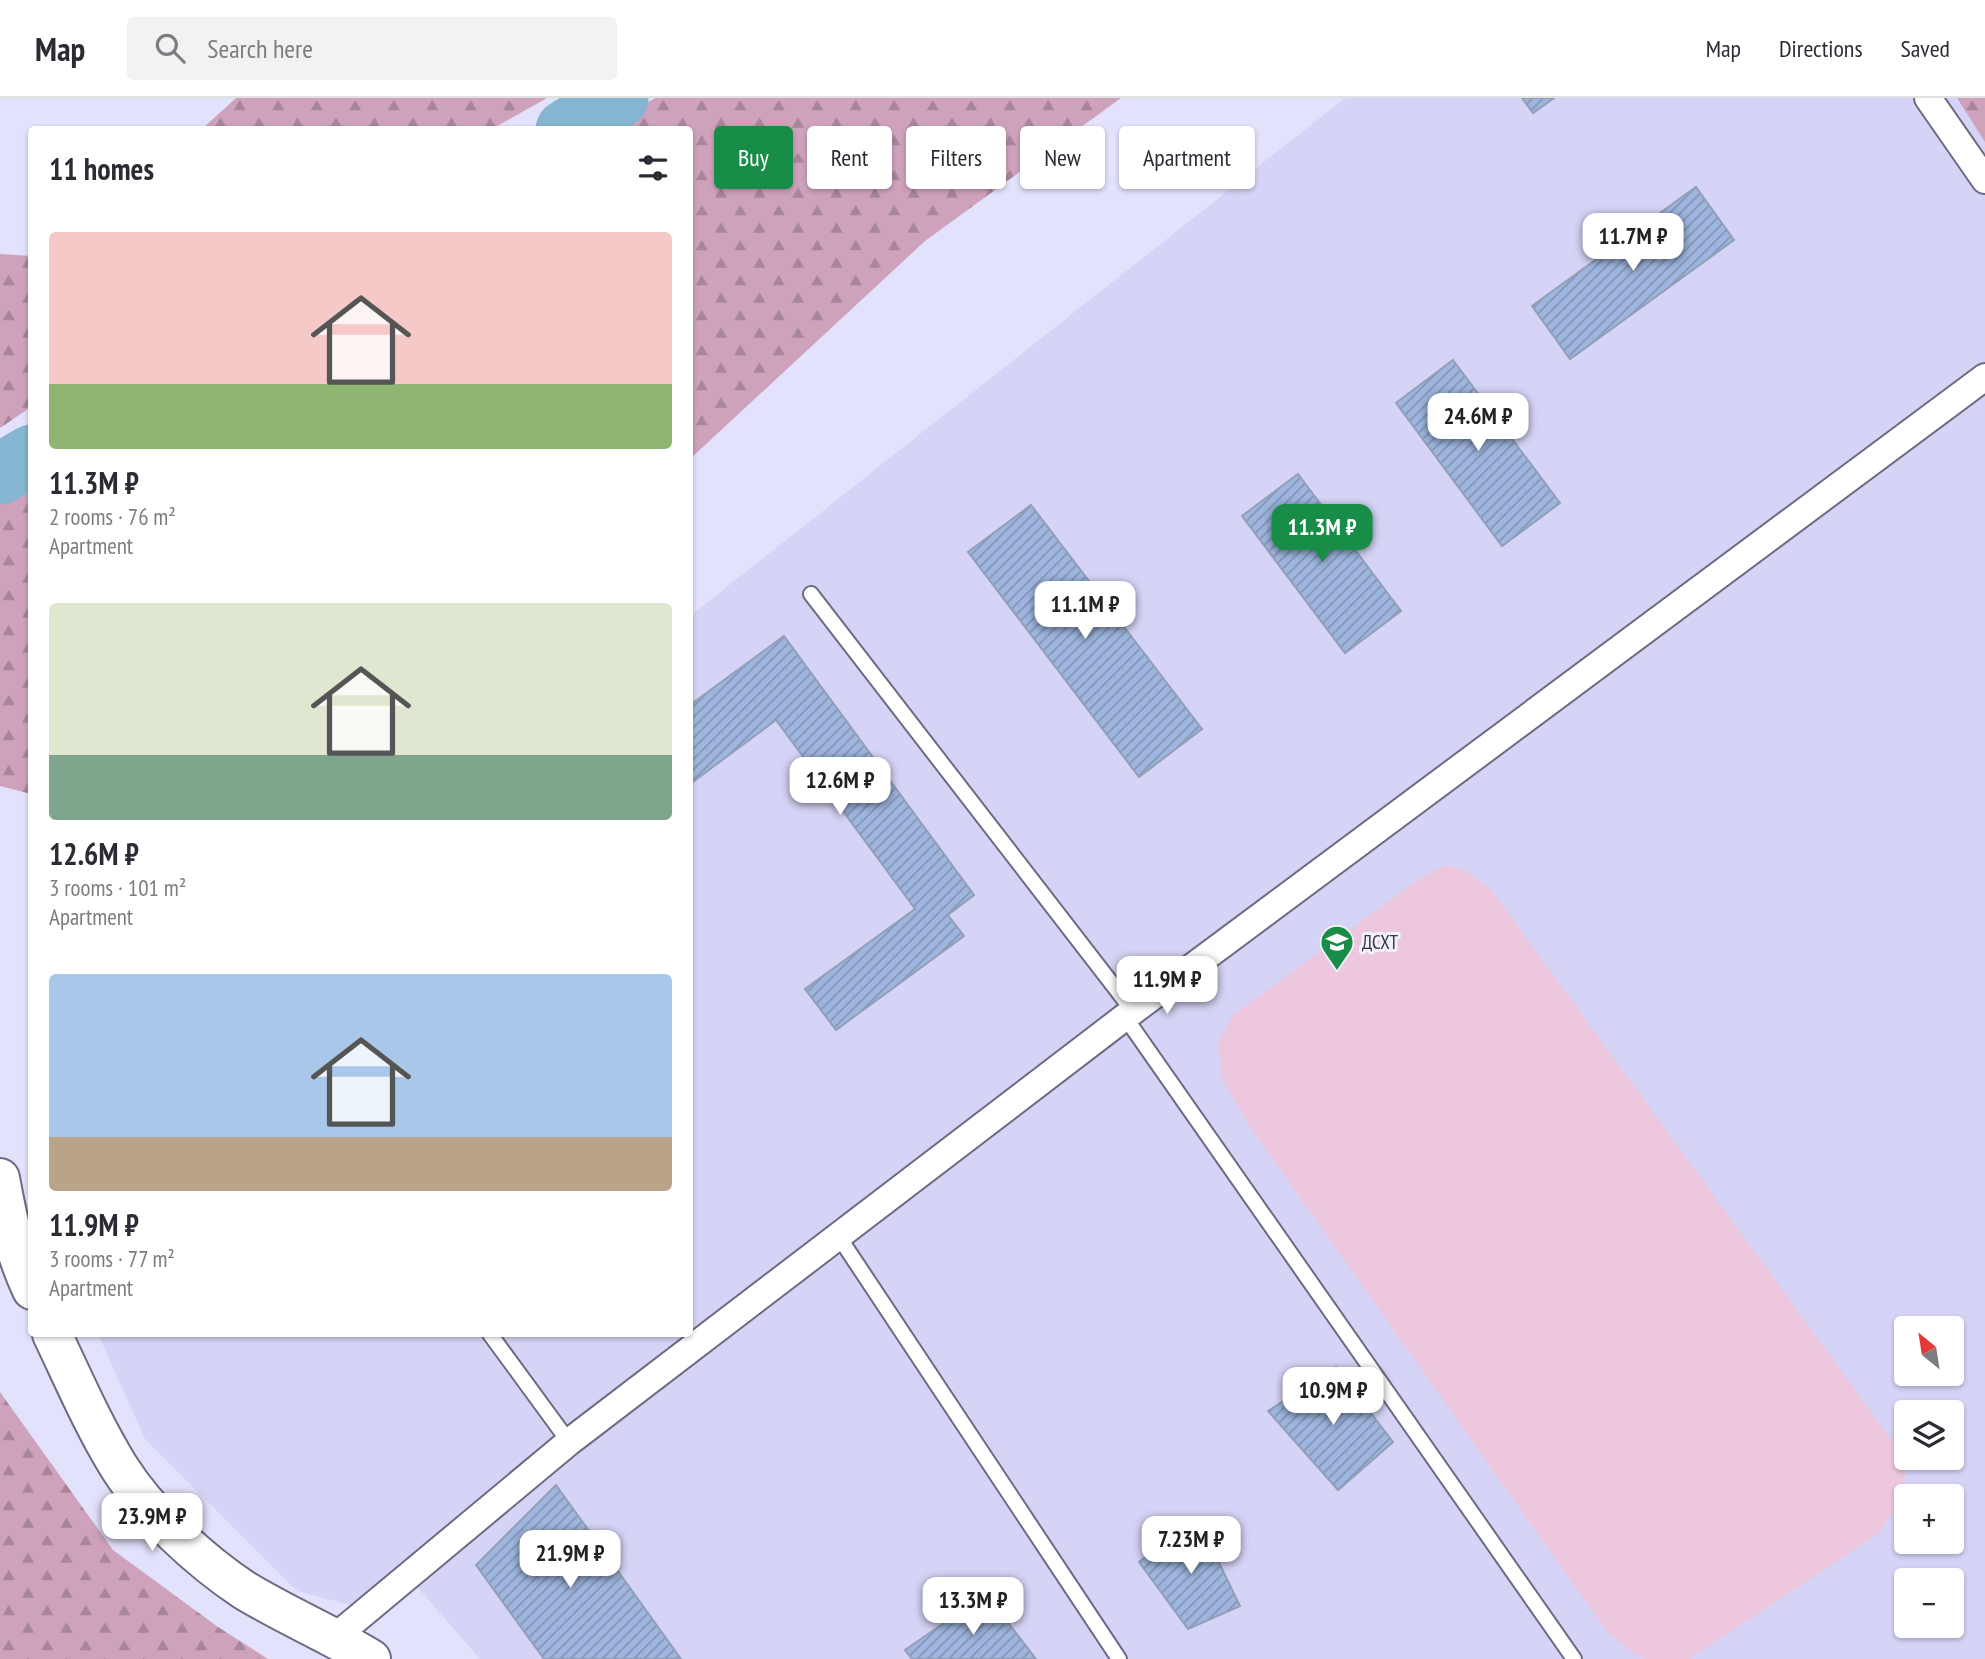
<!DOCTYPE html>
<meta charset="utf-8">
<style>
:root{--surface:#fff;--page:#f2f2f3;--text:#2b2b33;--muted:#7c7c81;--line:#e1e1e2;--accent:#178d48}
body{margin:0;font-family:"PT Sans Narrow",sans-serif;background:var(--page);color:var(--text);height:100vh;display:flex;flex-direction:column;font-size:26px;white-space:nowrap}
*{box-sizing:border-box;margin:0}
p{font-size:23px;color:var(--muted)}
.icon{flex:none;width:38px;height:38px;fill:none;stroke:currentColor;stroke-width:2;stroke-linecap:round;stroke-linejoin:round}
.map{position:relative;flex:1;overflow:hidden}
.details{position:absolute;left:28px;top:28px;width:665px;height:1211px;display:flex;flex-direction:column;background:var(--surface);border-radius:7px;box-shadow:0 2px 5px #0004}
.details>*{flex:none}
.top-card{position:absolute;left:714px;top:28px;width:665px;height:63px;display:flex;gap:14px}
.needle{width:46px;rotate:330deg}
.buttons{position:absolute;left:1894px;top:1218px;display:grid;gap:14px}
.buttons a{display:grid;place-items:center;width:70px;height:70px;border-radius:7px;background:var(--surface);box-shadow:0 2px 5px #0004;font-size:35px}
.price{position:absolute;translate:-50% -60px;padding:0 16px;border-radius:14px;background:#fff;color:#222;font-size:23px;line-height:46px;filter:drop-shadow(0 2px 4px #0008)}
.price::after{content:'';position:absolute;left:50%;top:42px;width:21px;height:16px;margin-left:-10px;background:inherit;clip-path:polygon(0 0,100% 0,50% 100%)}
.price.active{background:var(--accent);color:#fff}
ul{padding:0;list-style:none}
li{display:grid;align-content:center;gap:14px;height:371px;padding:0 21px}
li span{display:grid;place-items:center;height:217px;border-radius:7px;color:#555}
li>.icon{margin-inline-start:auto}
span .icon{width:126px;height:126px;fill:#fffc;stroke-width:1}
li b{font-size:30px}
h2{display:flex;justify-content:space-between;align-items:center;height:84px;padding:0 21px;font-size:30px}
.tag{padding:0 24px;border-radius:7px;background:var(--surface);box-shadow:0 2px 5px #0004;font-size:24px;line-height:63px}
.tag.active{background:var(--accent);color:#fff}
header{display:flex;align-items:center;gap:42px;box-sizing:border-box;height:98px;padding:0 35px;background:var(--surface);border-bottom:2px solid var(--line)}
header strong{font-size:33px}
nav{display:flex;gap:38px;margin-inline-start:auto;font-size:24px}
.search{width:490px;height:63px;background:var(--page);display:flex;align-items:center;gap:18px;box-sizing:border-box;padding:0 24px;border-radius:7px;color:var(--muted);font-size:26px}
.map>svg:first-child{display:block}
</style>
<header>
<strong>Map</strong>
<div class="search"><svg class="icon" aria-label="search" viewBox="0 0 24 24"><circle cx="10" cy="10" r="6"/><path d="M15 15l6 6"/></svg>Search here</div>
<nav><a>Map</a><a>Directions</a><a>Saved</a></nav>
</header>
<div class="map">
<svg width="1985" height="1561" viewBox="0 0 1985 1561">
<defs>
<pattern id="forest-firs" width="22" height="20" patternUnits="userSpaceOnUse" patternTransform="scale(1.75)"><rect width="22" height="20" fill="#cfa2bc"/><path d="M5 1l3.5 6h-7zM16 11l3.5 6h-7z" fill="#a9859a"/></pattern>
<pattern id="building-hatch" width="6" height="6" patternUnits="userSpaceOnUse" patternTransform="scale(1.75)"><rect width="6" height="6" fill="#9eb6df"/><path d="M-1 1l2-2M0 6l6-6M5 7l2-2" fill="none" stroke="#8295b6"/></pattern>
</defs>
<rect width="100%" height="100%" fill="#e3e2fc"/>
<path fill="#d6d4f6" fill-rule="evenodd" d="M1345,0H1985V1561H480L399,1468L351,1507L297,1493L145,1341L98,1236H690V518ZM1906,1230H1951V1276H1906ZM1906,1314H1951V1360H1906ZM1906,1398H1951V1444H1906ZM1906,1482H1951V1528H1906Z"/>
<g fill="url(#forest-firs)">
<path d="M236,0H547L492,31H202Z"/>
<path d="M655,0H1121L925,143L690,361V32L603,31Z"/>
<path d="M1957,0H1985V44Z"/>
<path d="M0,156L32,158L31,309L0,330Z"/>
<path d="M31,381V696L0,688V401Z"/>
<path d="M0,1294L113,1452L218,1529L268,1561H0Z"/>
</g>
<path fill="#edc7dd" d="M1446,767L1466,773L1492,793L1893,1344L1906,1377L1900,1404L1879,1434L1844,1459L1689,1561H1646L1636,1557L1608,1535L1250,1029L1223,982L1217,948L1233,917L1419,781Z"/>
<g fill="none" stroke-linecap="round" stroke-linejoin="round">
<g stroke="#85b5d0" stroke-width="61">
<path d="M566,32L618,0"/>
<path d="M0,376L32,357"/>
</g>
</g>
<g fill="url(#building-hatch)" stroke="#929fb6" stroke-width="2">
<path d="M1522,0H1554L1533,15Z"/>
<path d="M1696,89L1734,142L1570,261L1532,208Z"/>
<path d="M1453,262L1560,405L1502,448L1396,305Z"/>
<path d="M1298,376L1401,513L1345,555L1242,418Z"/>
<path d="M1031,407L1202,631L1139,679L968,454Z"/>
<path d="M784,538L974,797L948,817L964,838L836,932L805,891L915,811L776,622L690,686V607Z"/>
<path d="M1336,1269L1393,1344L1338,1392L1268,1313Z"/>
<path d="M556,1387L681,1561H544L476,1467Z"/>
<path d="M1197,1419L1240,1508L1188,1531L1139,1464Z"/>
<path d="M986,1496L1036,1561H912L905,1552Z"/>
</g>
<g fill="none" stroke-linecap="round" stroke-linejoin="round">
<defs>
<g id="lane">
<path d="M811,496L1133,913"/>
<path d="M1125,919L1574,1561"/>
<path d="M839,1139L1119,1561"/>
<path d="M490,1236L569,1344"/>
</g>
<g id="street">
<path d="M1928,0L1985,82"/>
<path d="M335,1539L569,1344L1125,919L1985,279"/>
</g>
<g id="secondary">
<path d="M0,1080C7,1119 15,1156 32,1192"/>
<path d="M52,1236C73,1280 93,1327 119,1369C148,1415 199,1462 244,1492C285,1517 330,1536 371,1561"/>
</g>
</defs>
<use href="#lane" stroke="#6c6b82" stroke-width="18"/>
<use href="#street" stroke="#6c6b82" stroke-width="30"/>
<use href="#secondary" stroke="#6c6b82" stroke-width="42"/>
<use href="#lane" stroke="#fff" stroke-width="14"/>
<use href="#street" stroke="#fff" stroke-width="26"/>
<use href="#secondary" stroke="#fff" stroke-width="38"/>
</g>
<defs>
<symbol id="university-pin" viewBox="-11 -11 22 30"><path d="M0 17L-7.5 6A9.5 9.5 0 1 1 7.5 6Z" fill="#178d48" stroke="#f1f1fc"/><path d="M0-5L7-2L0 1L-7-2ZM-4 1L0 2.5L4 1V4Q0 6-4 4Z" fill="#fff"/></symbol>
</defs>
<g fill-rule="evenodd">
<use href="#university-pin" x="1318" y="825" width="38" height="52"/>
</g>
<g text-anchor="middle" dominant-baseline="central" stroke-width="6" stroke-linejoin="round" paint-order="stroke">
<g font-size="19" fill="#34343e" stroke="#f1f1fc" text-anchor="start">
<text x="1362" y="844">ДСХТ</text>
</g>
</g>
</svg>
<div class="buttons">
<a><svg class="needle" viewBox="-14 -14 28 28"><path d="M0-13l5 13h-10z" fill="#e53935"/><path d="M0 13l5-13h-10z" fill="#7c7c81"/></svg></a>
<a><svg class="icon" aria-label="layers" viewBox="0 0 24 24"><path d="M12 4l9 5-9 5-9-5zM3 14l9 5 9-5"/></svg></a>
<a>+</a>
<a>−</a>
</div>
<b class="price" style="left:1633px;top:175px">11.7M ₽</b>
<b class="price" style="left:1478px;top:355px">24.6M ₽</b>
<b class="price active" style="left:1322px;top:466px">11.3M ₽</b>
<b class="price" style="left:1085px;top:543px">11.1M ₽</b>
<b class="price" style="left:840px;top:719px">12.6M ₽</b>
<b class="price" style="left:1167px;top:918px">11.9M ₽</b>
<b class="price" style="left:1333px;top:1329px">10.9M ₽</b>
<b class="price" style="left:152px;top:1455px">23.9M ₽</b>
<b class="price" style="left:1191px;top:1478px">7.23M ₽</b>
<b class="price" style="left:570px;top:1492px">21.9M ₽</b>
<b class="price" style="left:973px;top:1539px">13.3M ₽</b>
<div class="top-card">
<a class="tag active">Buy</a>
<a class="tag">Rent</a>
<a class="tag">Filters</a>
<a class="tag">New</a>
<a class="tag">Apartment</a>
</div>
<section class="details">
<h2>11 homes<svg class="icon" aria-label="filters" viewBox="0 0 24 24"><path d="M4 7h16M4 17h16"/><circle cx="9" cy="7" r="2"/><circle cx="15" cy="17" r="2"/></svg></h2>
<ul>
<li><span style="background:linear-gradient(#f6c9c9 70%,#8fb573 0)"><svg class="icon" aria-label="home" viewBox="0 0 24 24"><path d="M3 11l9-7 9 7M6 9v11h12V9"/></svg></span><div><b>11.3M ₽</b><p>2 rooms · 76 m²</p><p>Apartment</p></div></li>
<li><span style="background:linear-gradient(#dfe7d0 70%,#7fa58c 0)"><svg class="icon" aria-label="home" viewBox="0 0 24 24"><path d="M3 11l9-7 9 7M6 9v11h12V9"/></svg></span><div><b>12.6M ₽</b><p>3 rooms · 101 m²</p><p>Apartment</p></div></li>
<li><span style="background:linear-gradient(#a9c7e8 75%,#b9a48a 0)"><svg class="icon" aria-label="home" viewBox="0 0 24 24"><path d="M3 11l9-7 9 7M6 9v11h12V9"/></svg></span><div><b>11.9M ₽</b><p>3 rooms · 77 m²</p><p>Apartment</p></div></li>
</ul>
</section>
</div>
